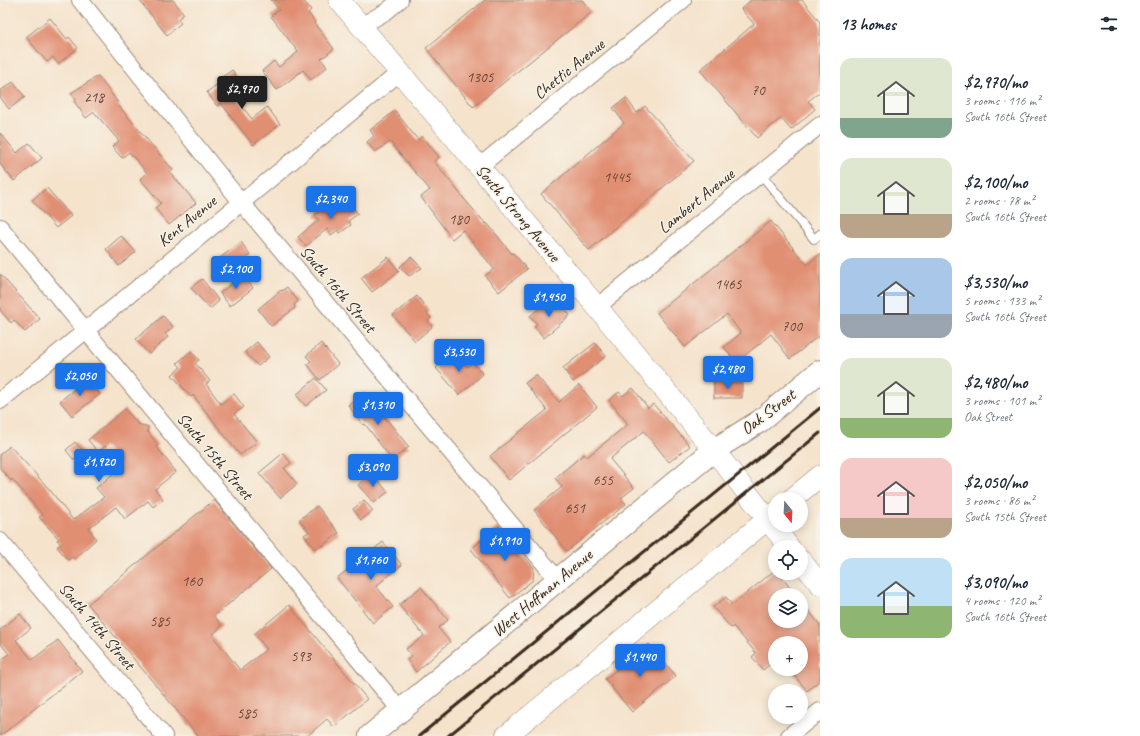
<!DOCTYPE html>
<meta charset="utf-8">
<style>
:root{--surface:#fff;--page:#f6f6f7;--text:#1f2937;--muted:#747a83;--accent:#1a73e8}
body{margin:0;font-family:Caveat,sans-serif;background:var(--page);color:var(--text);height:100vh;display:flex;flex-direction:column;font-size:15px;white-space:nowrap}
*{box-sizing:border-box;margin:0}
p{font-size:13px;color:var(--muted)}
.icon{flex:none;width:22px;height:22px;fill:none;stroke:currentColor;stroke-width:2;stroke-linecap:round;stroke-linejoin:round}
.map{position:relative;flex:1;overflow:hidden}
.details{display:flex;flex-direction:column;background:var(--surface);width:320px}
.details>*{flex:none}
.needle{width:26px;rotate:162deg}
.buttons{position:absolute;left:768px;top:492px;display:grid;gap:8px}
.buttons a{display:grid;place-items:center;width:40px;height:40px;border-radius:50%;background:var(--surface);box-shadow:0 2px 10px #0003;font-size:20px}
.price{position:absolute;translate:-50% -34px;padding:0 9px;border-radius:4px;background:var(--accent);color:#fff;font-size:13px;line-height:26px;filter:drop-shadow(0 1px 2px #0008)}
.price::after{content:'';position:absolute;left:50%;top:24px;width:12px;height:9px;margin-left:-6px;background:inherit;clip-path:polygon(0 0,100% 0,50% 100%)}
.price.current{background:#222;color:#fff}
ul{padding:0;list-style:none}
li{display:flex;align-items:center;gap:12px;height:100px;padding:0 20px}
li span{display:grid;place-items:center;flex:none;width:112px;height:80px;border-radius:12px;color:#555}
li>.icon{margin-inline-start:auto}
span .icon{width:48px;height:48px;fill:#fffc;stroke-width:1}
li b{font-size:17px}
h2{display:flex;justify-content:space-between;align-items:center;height:48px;padding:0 20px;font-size:17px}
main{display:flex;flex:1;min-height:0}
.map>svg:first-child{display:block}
</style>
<main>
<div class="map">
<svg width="820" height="736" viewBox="0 0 820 736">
<rect width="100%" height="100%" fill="#f7f3e8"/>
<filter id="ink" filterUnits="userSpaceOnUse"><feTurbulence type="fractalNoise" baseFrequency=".025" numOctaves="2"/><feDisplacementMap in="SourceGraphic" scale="8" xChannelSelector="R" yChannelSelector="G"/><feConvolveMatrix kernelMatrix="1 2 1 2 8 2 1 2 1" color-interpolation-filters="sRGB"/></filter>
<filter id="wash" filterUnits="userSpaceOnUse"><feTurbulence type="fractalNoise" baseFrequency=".012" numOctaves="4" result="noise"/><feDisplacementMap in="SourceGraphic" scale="16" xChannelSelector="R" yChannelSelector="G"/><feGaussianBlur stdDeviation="0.9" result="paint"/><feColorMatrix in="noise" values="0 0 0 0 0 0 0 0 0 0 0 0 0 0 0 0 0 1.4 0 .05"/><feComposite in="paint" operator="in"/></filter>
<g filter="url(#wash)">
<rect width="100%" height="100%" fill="#f5e3cc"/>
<g id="blocks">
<g fill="#e18f73">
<path d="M139,0H173L184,14L178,19L181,23L167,35Z"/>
<path d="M271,0H303L311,10L308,13L315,22L314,23L334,49L321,59L327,67L311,80L303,70L277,90L262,71L274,61L279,67L298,52L271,16L279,10Z"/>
<path d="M485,0H582L592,12L473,107L426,48Z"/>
<path d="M751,0H802L820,22V92L808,101L815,109L791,130L781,118L757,138L700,70L754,24L741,9Z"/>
<path d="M50,18L67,39L69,37L78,48L58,64L53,57L47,62L26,37Z"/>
<path d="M232,70L241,83L238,85L240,88L232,94L252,119L267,107L280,124L253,145L221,103L217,106L207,92L223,80L221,78Z"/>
<path d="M98,76L119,104L118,105L173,170L170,172L196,203L169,225L155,208L161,203L140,179L147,173L129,152L122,158L112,147L119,141L94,112L86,118L74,101L76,100L71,93Z"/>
<path d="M13,82L25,97L9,109L0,97V91Z"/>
<path d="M626,98L637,113L645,106L694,161L589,250L541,194L624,123L613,108Z"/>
<path d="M395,111L418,140L422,136L439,157L434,161L465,200L486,224L487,223L512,254L513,253L527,269L499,292L485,276L494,269L463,230L452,239L421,197L430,190L390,142L375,152L367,142L374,136L370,130Z"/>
<path d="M0,133L17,153L29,143L42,158L14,181L0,164Z"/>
<path d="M47,188L71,216L56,228L32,200Z"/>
<path d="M342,194L358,214L348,221L351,225L340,233L338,230L331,235L327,229L306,246L298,237L319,220L315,215Z"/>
<path d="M771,221L807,265L820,254V335L790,359L771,334L736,363L724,347L741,333L727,314L685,347L657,313Z"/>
<path d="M121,236L136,252L119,266L106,249Z"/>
<path d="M241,242L250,255L229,271L220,258Z"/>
<path d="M388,257L399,271L372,292L361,278Z"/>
<path d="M411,257L422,268L409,276L400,267Z"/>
<path d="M0,274L40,319L25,332L14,320L11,323L0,310Z"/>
<path d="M243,275L253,288L230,306L220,293Z"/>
<path d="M202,279L219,301L210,309L191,288Z"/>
<path d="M287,287L298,301L294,305L295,308L271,326L258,309L281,290L282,291Z"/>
<path d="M417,296L429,311L427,313L431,318L428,321L432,327L415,341L393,315Z"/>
<path d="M549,300L555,308L560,304L570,315L544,338L534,326L537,324L530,316Z"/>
<path d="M163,316L173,327L165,334L168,337L149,354L136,339Z"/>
<path d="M257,342L269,357L258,366L245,352Z"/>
<path d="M321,343L338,364L320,380L307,364L311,361L306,356Z"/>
<path d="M595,343L606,356L573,382L563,368Z"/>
<path d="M191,351L199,360L195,363L210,381L206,384L221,404L234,394L244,407L234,414L257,442L240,455L193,395L191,397L172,375L181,367L177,363Z"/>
<path d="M454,352L467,367L473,363L483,374L459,395L436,368Z"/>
<path d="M536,375L559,402L579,385L597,407L509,480L490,456L547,410L525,383Z"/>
<path d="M316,378L326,390L306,406L296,395Z"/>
<path d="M87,379L100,394L72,416L60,401Z"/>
<rect x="714" y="381" width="28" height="17"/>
<path d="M633,388L648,408L653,404L690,446L669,462L644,431L610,459L634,488L621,498L626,504L567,551L534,510L562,487L555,478L584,454L587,457L628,424L609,400L619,392L623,396Z"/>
<path d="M364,392L409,447L392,460L365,424L363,425L348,405Z"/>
<path d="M125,409L138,424L148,427L147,431L158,445L156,446L176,472L155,489L163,499L153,507L148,501L125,519L116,507L89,528L96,539L74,559L72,557L68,560L57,547L61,544L57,540L59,539L39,517L43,515L12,479L11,481L0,468V454L10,446L50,490L73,520L104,497L96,488L119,469L118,468L120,465L105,446L98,452L88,440Z"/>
<path d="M75,442L84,452L74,460L66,450Z"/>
<path d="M283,453L291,463L284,468L297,484L280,498L259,473Z"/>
<path d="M372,473L388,492L374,503L358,485Z"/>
<path d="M214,500L271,569L214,616L222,626L212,635L240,670L267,649L254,634L289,605L367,699L334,727L327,719L307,736H198L88,604Z"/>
<path d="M364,500L373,511L361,520L353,509Z"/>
<path d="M317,506L339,533L322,546L321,545L315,549L304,535L309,532L299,520Z"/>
<path d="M499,526L534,568L533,580L510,598L471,549Z"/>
<path d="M383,542L402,565L376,586L393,607L373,623L337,578Z"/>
<path d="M775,570V573H778L796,595H775V621H801V601L820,625V680L807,691L789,669H801V643H775V660L763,670L752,657L756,653L733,626L731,628L713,607L726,597L732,605Z"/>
<path d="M421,587L448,620L438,628L450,642L416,672L407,660L412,656L406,649L424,636L399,605Z"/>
<path d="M20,614L31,628L16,640L32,660L58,640L82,671L0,736V661L9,654L0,643V630Z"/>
<path d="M649,644L676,676L632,712L605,679Z"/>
</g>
</g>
</g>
<g filter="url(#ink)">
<use href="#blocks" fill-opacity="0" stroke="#988675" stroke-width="1"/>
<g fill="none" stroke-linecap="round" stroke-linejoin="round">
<defs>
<path id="service" d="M760,173L814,239L820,234"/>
<g id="minor">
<path d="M80,0L241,202L558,580"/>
<path d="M361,26L387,11L400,0"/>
<path d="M480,166L683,0"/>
<path d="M0,227L401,711"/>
<path d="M597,307L820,125"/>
<path d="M0,401L399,73"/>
<path d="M0,541L164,736"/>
<path d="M789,736L820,711"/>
</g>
<g id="tertiary">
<path d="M339,0L597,307L714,450L789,547"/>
<path d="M792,499L820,476"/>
<path d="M801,561L820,584"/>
<path d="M506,736L775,513"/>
</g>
<path id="secondary" d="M370,736L714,450L760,421L820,371"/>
</defs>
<use href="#service" stroke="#988675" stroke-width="10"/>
<use href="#minor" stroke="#988675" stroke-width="18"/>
<use href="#tertiary" stroke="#988675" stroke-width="22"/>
<use href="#secondary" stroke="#988675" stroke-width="24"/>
<use href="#service" stroke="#fff" stroke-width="8"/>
<use href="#minor" stroke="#fff" stroke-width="16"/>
<use href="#tertiary" stroke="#fff" stroke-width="21"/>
<use href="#secondary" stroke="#fff" stroke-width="22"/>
<g stroke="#3b2a1e" stroke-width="3">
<path d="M419,736L820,408"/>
<path d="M448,736L820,433"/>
</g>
</g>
</g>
<g text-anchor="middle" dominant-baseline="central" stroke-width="3" stroke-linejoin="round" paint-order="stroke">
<g font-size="15" fill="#644333">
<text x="480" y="77">1305</text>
<text x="758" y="90">70</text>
<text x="94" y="97">218</text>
<text x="617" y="177">1445</text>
<text x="459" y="219">180</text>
<text x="728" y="284">1465</text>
<text x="792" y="326">700</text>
<text x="603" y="480">655</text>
<text x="575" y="508">651</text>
<text x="192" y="581">160</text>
<text x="160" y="621">585</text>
<text x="301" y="656">593</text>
<text x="247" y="713">585</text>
</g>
<g font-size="17" fill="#3b2a1e" stroke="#f7f3e8">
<text transform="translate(569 69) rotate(-39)">Chettic Avenue</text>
<text transform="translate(696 201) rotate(-39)">Lambert Avenue</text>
<text transform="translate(518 213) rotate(50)">South Strong Avenue</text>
<text transform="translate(187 221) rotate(-39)">Kent Avenue</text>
<text transform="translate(338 289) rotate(50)">South 16th Street</text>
<text transform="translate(768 412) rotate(-37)">Oak Street</text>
<text transform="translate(215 456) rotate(50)">South 15th Street</text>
<text transform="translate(542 593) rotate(-40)">West Hoffman Avenue</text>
<text transform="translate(97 626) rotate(50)">South 14th Street</text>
</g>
</g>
</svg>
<div class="buttons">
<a><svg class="needle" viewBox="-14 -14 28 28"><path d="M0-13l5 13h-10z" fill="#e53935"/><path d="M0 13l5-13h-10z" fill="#747a83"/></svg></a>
<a><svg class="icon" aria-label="locate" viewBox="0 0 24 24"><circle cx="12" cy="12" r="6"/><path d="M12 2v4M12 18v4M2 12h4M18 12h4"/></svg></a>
<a><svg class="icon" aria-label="layers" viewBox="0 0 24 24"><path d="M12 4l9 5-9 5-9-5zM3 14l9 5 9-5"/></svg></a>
<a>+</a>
<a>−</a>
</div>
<b class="price current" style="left:242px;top:110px">$2,970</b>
<b class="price" style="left:331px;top:220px">$2,340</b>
<b class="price" style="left:236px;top:290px">$2,100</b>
<b class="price" style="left:549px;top:318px">$1,450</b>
<b class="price" style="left:459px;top:373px">$3,530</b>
<b class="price" style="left:728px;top:390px">$2,480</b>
<b class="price" style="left:80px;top:397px">$2,050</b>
<b class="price" style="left:378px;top:426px">$1,310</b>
<b class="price" style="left:99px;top:483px">$1,920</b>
<b class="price" style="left:373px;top:488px">$3,090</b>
<b class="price" style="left:505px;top:562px">$1,910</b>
<b class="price" style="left:371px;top:581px">$1,760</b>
<b class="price" style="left:640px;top:678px">$1,440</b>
</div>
<section class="details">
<h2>13 homes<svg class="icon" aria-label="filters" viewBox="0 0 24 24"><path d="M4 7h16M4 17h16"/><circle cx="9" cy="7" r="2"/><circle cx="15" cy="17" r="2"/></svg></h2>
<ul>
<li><span style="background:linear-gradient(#dfe7d0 75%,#7fa58c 0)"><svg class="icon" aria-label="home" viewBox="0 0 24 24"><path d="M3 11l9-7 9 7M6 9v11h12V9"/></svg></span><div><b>$2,970/mo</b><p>3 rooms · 116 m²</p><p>South 16th Street</p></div></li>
<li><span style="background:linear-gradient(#dfe7d0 70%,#b9a48a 0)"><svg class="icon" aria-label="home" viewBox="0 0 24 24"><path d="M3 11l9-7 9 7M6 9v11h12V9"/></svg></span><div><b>$2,100/mo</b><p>2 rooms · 78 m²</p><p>South 16th Street</p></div></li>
<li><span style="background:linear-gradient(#a9c7e8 70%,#9aa5b1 0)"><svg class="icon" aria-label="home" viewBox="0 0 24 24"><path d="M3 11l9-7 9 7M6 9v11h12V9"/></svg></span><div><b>$3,530/mo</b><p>5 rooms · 133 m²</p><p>South 16th Street</p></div></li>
<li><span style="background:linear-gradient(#dfe7d0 75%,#8fb573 0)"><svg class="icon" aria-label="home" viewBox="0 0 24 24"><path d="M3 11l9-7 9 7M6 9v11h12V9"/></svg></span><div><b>$2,480/mo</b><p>3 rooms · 101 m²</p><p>Oak Street</p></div></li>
<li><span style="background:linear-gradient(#f6c9c9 75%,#b9a48a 0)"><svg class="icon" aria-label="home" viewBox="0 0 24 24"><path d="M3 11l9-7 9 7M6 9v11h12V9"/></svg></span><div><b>$2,050/mo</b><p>3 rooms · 86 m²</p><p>South 15th Street</p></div></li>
<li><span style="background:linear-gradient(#bfe0f5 60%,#8fb573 0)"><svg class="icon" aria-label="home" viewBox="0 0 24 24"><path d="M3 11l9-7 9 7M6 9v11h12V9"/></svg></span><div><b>$3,090/mo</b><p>4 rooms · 120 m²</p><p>South 16th Street</p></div></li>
</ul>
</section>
</main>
